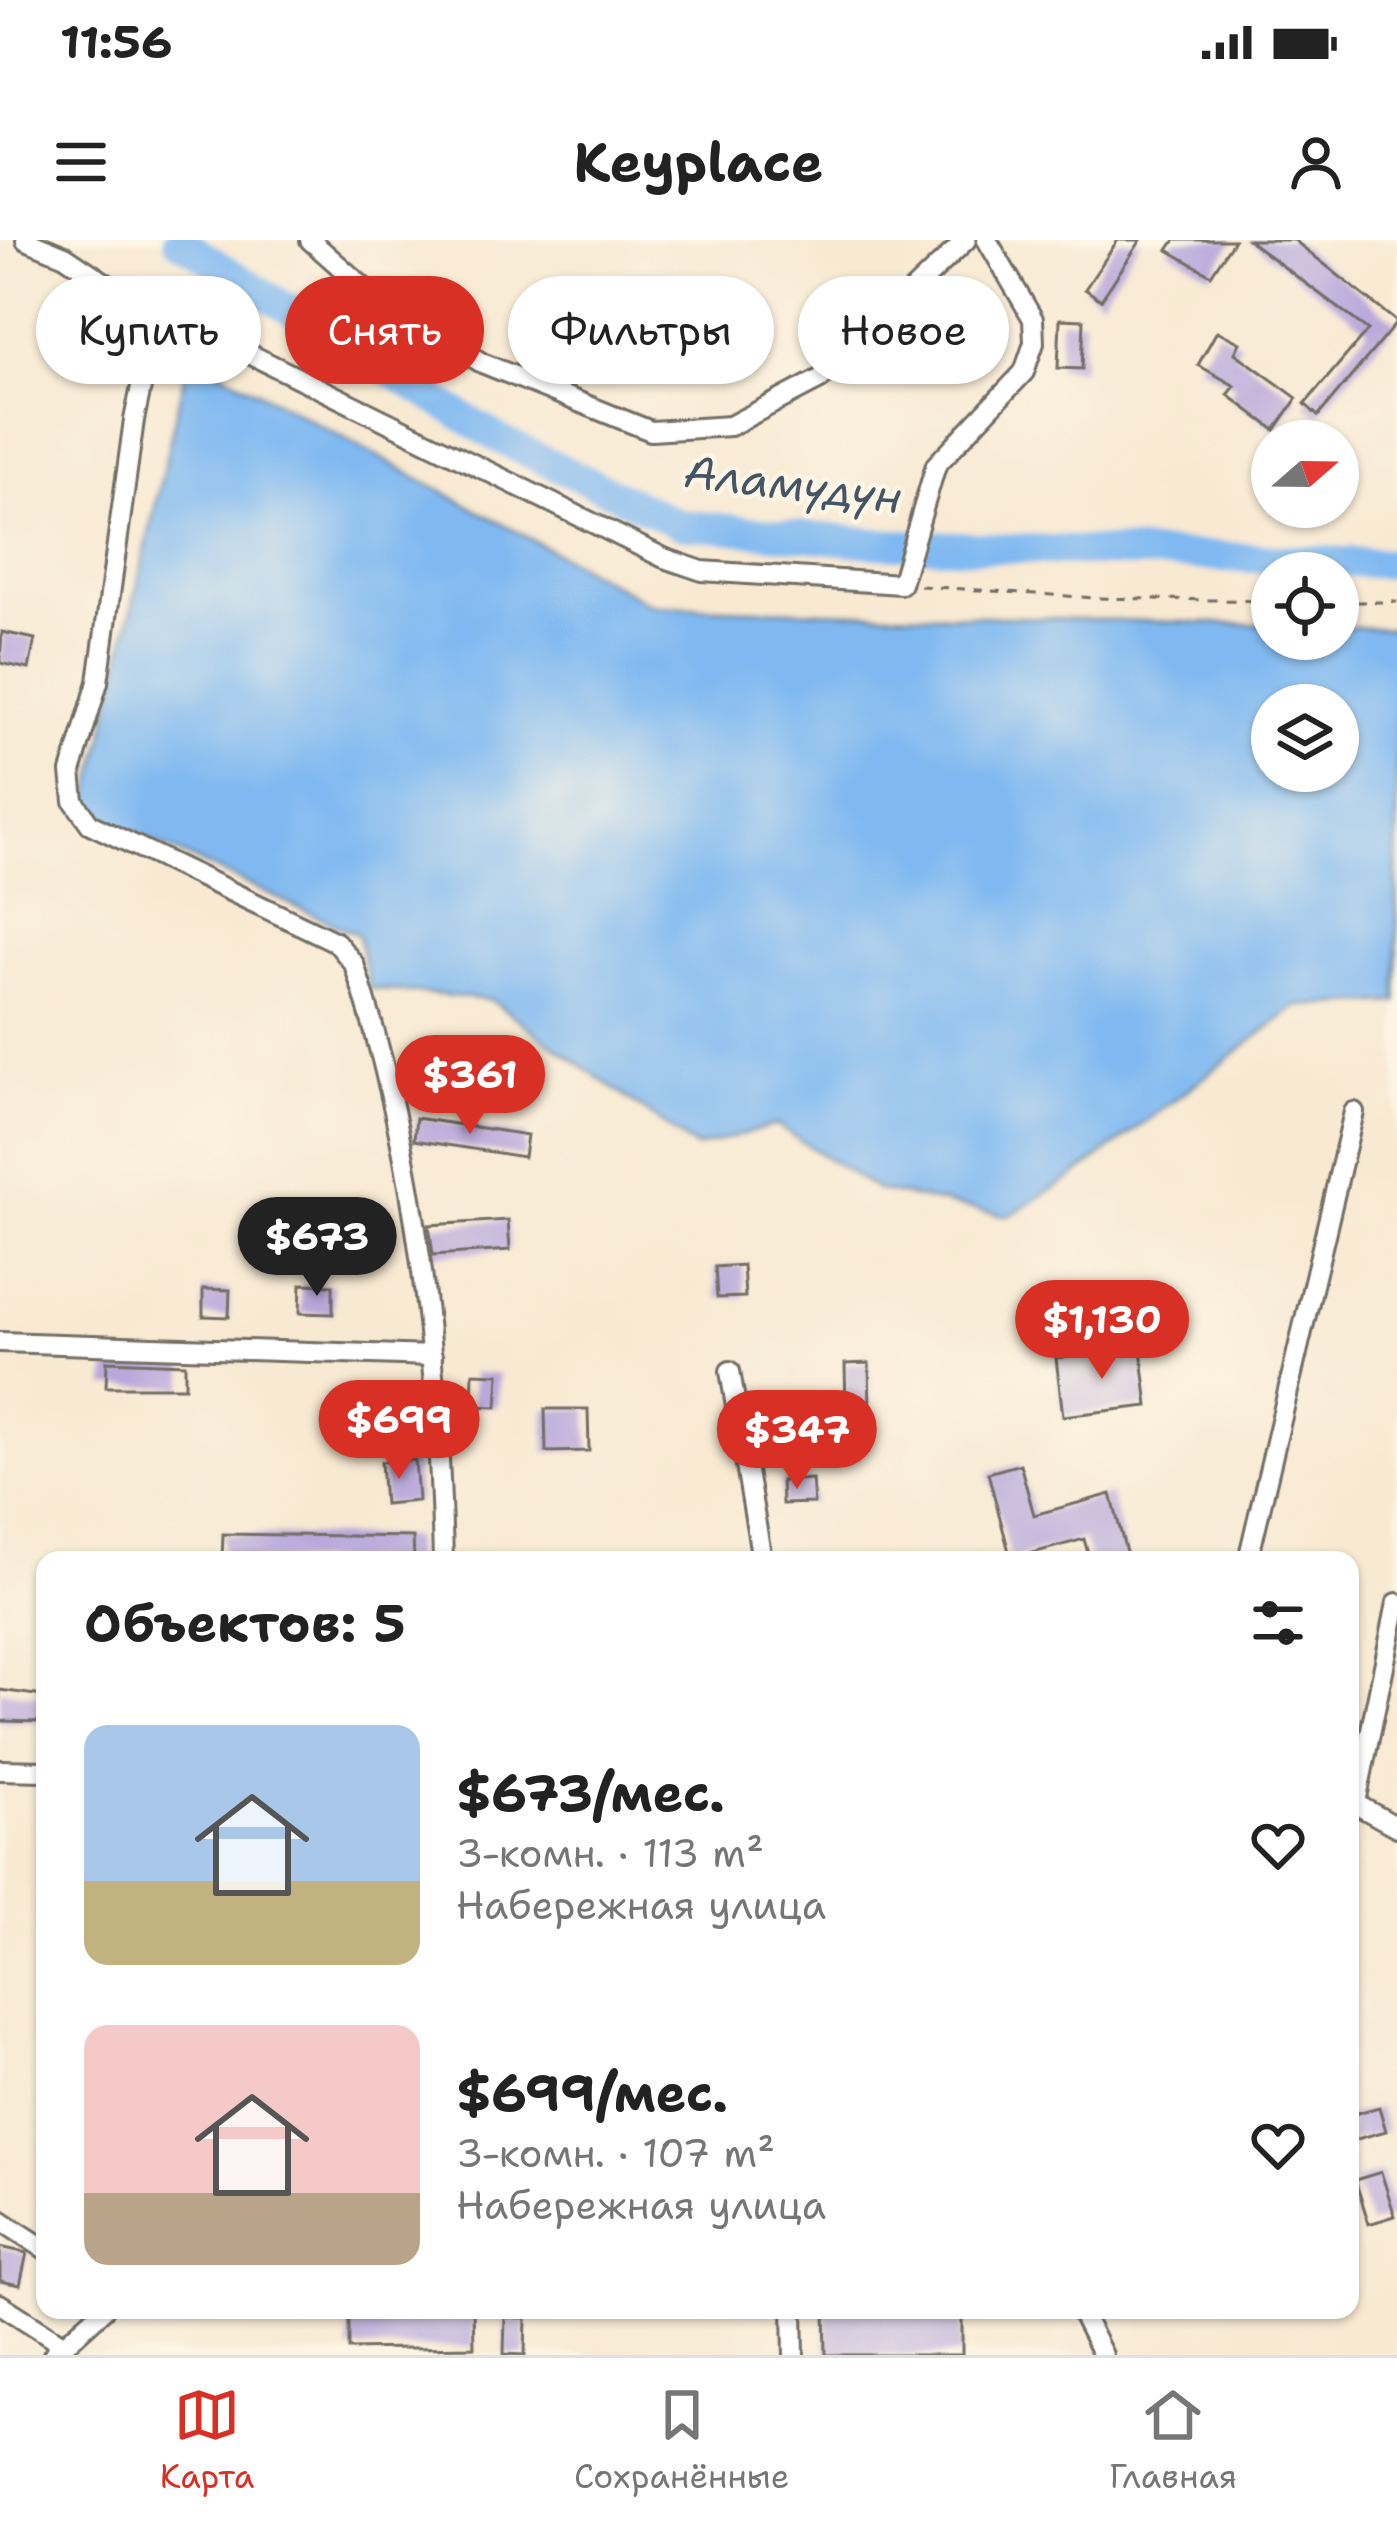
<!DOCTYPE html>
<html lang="ru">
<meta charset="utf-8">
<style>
:root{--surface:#fff;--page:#f2f2f2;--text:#222;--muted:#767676;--line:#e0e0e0;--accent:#d93025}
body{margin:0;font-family:"Shantell Sans",sans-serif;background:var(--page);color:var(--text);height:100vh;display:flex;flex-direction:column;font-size:45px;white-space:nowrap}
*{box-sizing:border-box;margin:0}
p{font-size:39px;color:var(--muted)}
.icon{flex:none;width:66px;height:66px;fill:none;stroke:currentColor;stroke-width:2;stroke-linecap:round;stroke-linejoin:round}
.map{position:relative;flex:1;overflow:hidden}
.drawer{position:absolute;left:36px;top:1311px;width:1323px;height:768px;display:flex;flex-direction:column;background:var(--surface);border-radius:24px;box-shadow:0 3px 9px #0004}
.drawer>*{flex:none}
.hud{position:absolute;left:36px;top:36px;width:1326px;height:108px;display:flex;gap:24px}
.needle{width:78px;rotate:70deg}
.tools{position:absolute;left:1251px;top:180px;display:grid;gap:24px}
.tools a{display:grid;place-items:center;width:108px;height:108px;border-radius:50%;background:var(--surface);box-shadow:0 3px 9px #0004;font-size:60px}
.price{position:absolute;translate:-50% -102px;padding:0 27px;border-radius:42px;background:var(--accent);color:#fff;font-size:39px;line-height:78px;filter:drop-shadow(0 3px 6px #0008)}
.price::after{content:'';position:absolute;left:50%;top:72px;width:36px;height:27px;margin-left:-18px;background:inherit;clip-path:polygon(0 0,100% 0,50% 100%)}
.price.selected{background:#222;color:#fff}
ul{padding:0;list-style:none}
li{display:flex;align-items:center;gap:36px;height:300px;padding:0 48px}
li span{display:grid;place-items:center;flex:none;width:336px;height:240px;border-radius:24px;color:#555}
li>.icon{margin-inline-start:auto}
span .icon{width:144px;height:144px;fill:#fffc;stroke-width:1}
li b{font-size:51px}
h2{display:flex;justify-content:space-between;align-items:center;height:144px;padding:0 48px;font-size:51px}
.pill{padding:0 42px;border-radius:54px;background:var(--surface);box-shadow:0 3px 9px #0004;font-size:42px;line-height:108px}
.pill.selected{background:var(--accent);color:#fff}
.status{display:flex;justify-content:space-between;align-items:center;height:84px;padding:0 60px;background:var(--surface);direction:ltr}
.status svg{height:33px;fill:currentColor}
header{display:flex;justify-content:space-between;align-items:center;height:156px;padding:0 48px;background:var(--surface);font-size:54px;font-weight:700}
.tab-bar{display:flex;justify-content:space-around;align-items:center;height:168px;border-top:3px solid var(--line);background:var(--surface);font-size:33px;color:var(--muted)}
.tab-bar a{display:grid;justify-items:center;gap:6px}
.tab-bar .selected{color:var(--accent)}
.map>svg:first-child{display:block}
</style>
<div class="status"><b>11:56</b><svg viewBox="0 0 49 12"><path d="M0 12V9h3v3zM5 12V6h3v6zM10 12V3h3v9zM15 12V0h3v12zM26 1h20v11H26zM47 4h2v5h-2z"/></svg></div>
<header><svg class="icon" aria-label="menu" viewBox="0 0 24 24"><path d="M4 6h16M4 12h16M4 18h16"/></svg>Keyplace<svg class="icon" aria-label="person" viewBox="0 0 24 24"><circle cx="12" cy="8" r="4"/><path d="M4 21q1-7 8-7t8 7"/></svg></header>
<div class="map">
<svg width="1397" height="2115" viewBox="0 0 1397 2115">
<rect width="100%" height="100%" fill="#fcf5e5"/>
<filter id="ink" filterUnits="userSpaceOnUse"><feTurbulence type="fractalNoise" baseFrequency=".00833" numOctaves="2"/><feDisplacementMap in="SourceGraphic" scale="24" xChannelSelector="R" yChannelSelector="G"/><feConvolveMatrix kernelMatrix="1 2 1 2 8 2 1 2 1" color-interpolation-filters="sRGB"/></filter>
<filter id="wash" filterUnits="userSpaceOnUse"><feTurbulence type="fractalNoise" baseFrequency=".004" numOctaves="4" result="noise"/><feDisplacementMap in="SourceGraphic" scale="48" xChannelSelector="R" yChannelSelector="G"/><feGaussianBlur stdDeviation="2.7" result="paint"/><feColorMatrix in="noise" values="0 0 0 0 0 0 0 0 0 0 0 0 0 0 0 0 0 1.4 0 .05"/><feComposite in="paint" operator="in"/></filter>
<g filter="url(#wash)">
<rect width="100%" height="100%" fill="#f8e9d2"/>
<path fill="#80b9f1" stroke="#56728e" stroke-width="3" fill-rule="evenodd" d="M189,114L654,366L1272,385V399H1338V387L1397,389V762L1297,766L1076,935L1009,976L877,950L776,885L696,908L491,760L369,748L358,695L87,571ZM1272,465H1338V531H1272Z"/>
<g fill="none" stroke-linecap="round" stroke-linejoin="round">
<path stroke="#80b9f1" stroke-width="30" d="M178,0L499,199L679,284L875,303L1397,324"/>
</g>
<g id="blocks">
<g fill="#baa8db">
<path d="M1118,0H1141L1101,60L1085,49Z"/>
<path d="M1175,0H1234L1211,35L1168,10Z"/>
<path d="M1248,0H1294L1397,82L1318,176L1305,164L1368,90Z"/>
<path d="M1060,79L1084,80L1082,129L1058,128Z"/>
<path d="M1217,91L1240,103L1235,113L1297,158L1275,190L1228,155L1235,146L1198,125Z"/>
<path d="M2,392L35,399L29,429L0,423Z"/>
<path d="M416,878L527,895L524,917L414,900Z"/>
<path d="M508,980L510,1010L433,1015L429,985Z"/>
<path d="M743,1025L745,1057L717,1058L715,1027Z"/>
<path d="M301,1044L333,1045V1074L300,1073Z"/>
<path d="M203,1049L230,1050L229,1077L203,1076Z"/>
<path d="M1141,1109L1148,1166L1063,1176L1056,1118Z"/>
<path d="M107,1121L185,1124V1147H106Z"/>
<path d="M869,1123L870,1170H846L845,1124Z"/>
<path d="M473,1133L499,1134L497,1167L472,1166Z"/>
<path d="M545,1169H588L589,1211L546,1212Z"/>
<path d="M415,1220L418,1261L384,1264L381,1222Z"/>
<path d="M1020,1224L1034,1275L1111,1254L1128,1320H1090L1084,1299L1011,1319L988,1233Z"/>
<path d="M812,1239L814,1263L782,1264L781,1241Z"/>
<path d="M223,1294L413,1297L414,1320H222Z"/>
<path d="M0,1450L43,1456L42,1482L0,1481Z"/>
<path d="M1379,1867L1386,1891L1350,1901V1875Z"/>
<path d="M1381,1932L1395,1976L1369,1984L1355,1940Z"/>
<path d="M0,2007L27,2013L20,2045L0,2041Z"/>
<path d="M349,2070H473L474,2107L349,2109Z"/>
<path d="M825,2070H962V2115H826Z"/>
<path d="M505,2077L526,2078L525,2115L504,2114Z"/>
</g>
</g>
</g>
<g filter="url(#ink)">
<use href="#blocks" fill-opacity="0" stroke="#736e65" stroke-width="3"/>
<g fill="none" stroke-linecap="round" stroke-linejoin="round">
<defs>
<g id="minor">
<path d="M26,0L65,16L156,77L221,100L664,318L702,331L901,344L936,225L1024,132L1034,103L1033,79L987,0"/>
<path d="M310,0L372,55L482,123L651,191L730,186L820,139L966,0"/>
<path d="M156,77L134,180L98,442L71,532L74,561L90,584L336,702L354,724C417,913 438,1122 443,1320"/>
<path d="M0,1102L432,1116"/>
<path d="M730,1131L762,1320"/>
<path d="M1248,1320L1354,872"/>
<path d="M0,1530L45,1531"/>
<path d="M1350,1561L1397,1587"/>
<path d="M1356,1562L1397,1363"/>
<path d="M0,1980L45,2009"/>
<path d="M0,2064L61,2103"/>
<path d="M793,2070L794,2115"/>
<path d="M1080,2070L1103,2115"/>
<path d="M53,2115L103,2070"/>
</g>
</defs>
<use href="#minor" stroke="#736e65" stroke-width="24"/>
<g stroke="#736e65" stroke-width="3" stroke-dasharray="9 9" stroke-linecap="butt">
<path d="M920,346L1095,358L1272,361"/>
<path d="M1338,362H1397"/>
</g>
<use href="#minor" stroke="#fff" stroke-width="18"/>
</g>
</g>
<g text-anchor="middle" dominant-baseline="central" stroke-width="9" stroke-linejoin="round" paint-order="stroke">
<g font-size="45" font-style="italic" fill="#445666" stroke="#fcf5e5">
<text transform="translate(793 244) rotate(7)">Аламүдүн</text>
</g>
</g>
</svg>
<div class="tools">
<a><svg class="needle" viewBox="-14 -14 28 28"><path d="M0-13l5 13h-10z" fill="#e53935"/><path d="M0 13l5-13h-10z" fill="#767676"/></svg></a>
<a><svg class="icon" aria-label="locate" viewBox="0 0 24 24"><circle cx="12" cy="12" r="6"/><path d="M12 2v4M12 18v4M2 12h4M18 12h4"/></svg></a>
<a><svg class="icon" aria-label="layers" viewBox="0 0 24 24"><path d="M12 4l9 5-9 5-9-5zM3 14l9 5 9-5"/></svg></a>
</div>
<b class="price" style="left:470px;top:897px">$361</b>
<b class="price selected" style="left:317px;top:1059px">$673</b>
<b class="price" style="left:1102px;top:1142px">$1,130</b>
<b class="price" style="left:399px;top:1242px">$699</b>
<b class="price" style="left:797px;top:1252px">$347</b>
<div class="hud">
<a class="pill">Купить</a>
<a class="pill selected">Снять</a>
<a class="pill">Фильтры</a>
<a class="pill">Новое</a>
</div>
<section class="drawer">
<h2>Объектов: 5<svg class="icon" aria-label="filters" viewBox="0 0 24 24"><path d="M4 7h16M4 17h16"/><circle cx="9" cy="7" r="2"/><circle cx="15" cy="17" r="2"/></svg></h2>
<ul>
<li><span style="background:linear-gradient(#a9c7e8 65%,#c2b280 0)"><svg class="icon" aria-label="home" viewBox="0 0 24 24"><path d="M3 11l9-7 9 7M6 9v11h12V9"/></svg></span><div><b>$673/мес.</b><p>3-комн. · 113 m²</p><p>Набережная улица</p></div><svg class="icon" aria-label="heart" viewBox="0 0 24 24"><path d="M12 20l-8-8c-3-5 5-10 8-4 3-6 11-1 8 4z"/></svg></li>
<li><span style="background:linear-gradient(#f6c9c9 70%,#b9a48a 0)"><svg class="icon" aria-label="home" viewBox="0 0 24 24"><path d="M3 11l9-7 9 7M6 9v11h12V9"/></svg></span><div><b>$699/мес.</b><p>3-комн. · 107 m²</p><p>Набережная улица</p></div><svg class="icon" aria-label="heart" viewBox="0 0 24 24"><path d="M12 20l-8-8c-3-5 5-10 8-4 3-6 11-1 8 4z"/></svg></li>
</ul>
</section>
</div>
<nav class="tab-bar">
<a class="selected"><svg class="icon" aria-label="map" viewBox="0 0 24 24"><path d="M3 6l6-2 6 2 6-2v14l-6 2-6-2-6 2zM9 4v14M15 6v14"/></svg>Карта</a>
<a><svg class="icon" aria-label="saved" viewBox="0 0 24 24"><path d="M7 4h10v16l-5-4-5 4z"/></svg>Сохранённые</a>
<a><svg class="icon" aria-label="home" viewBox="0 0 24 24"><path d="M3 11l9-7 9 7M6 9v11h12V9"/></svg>Главная</a>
</nav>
